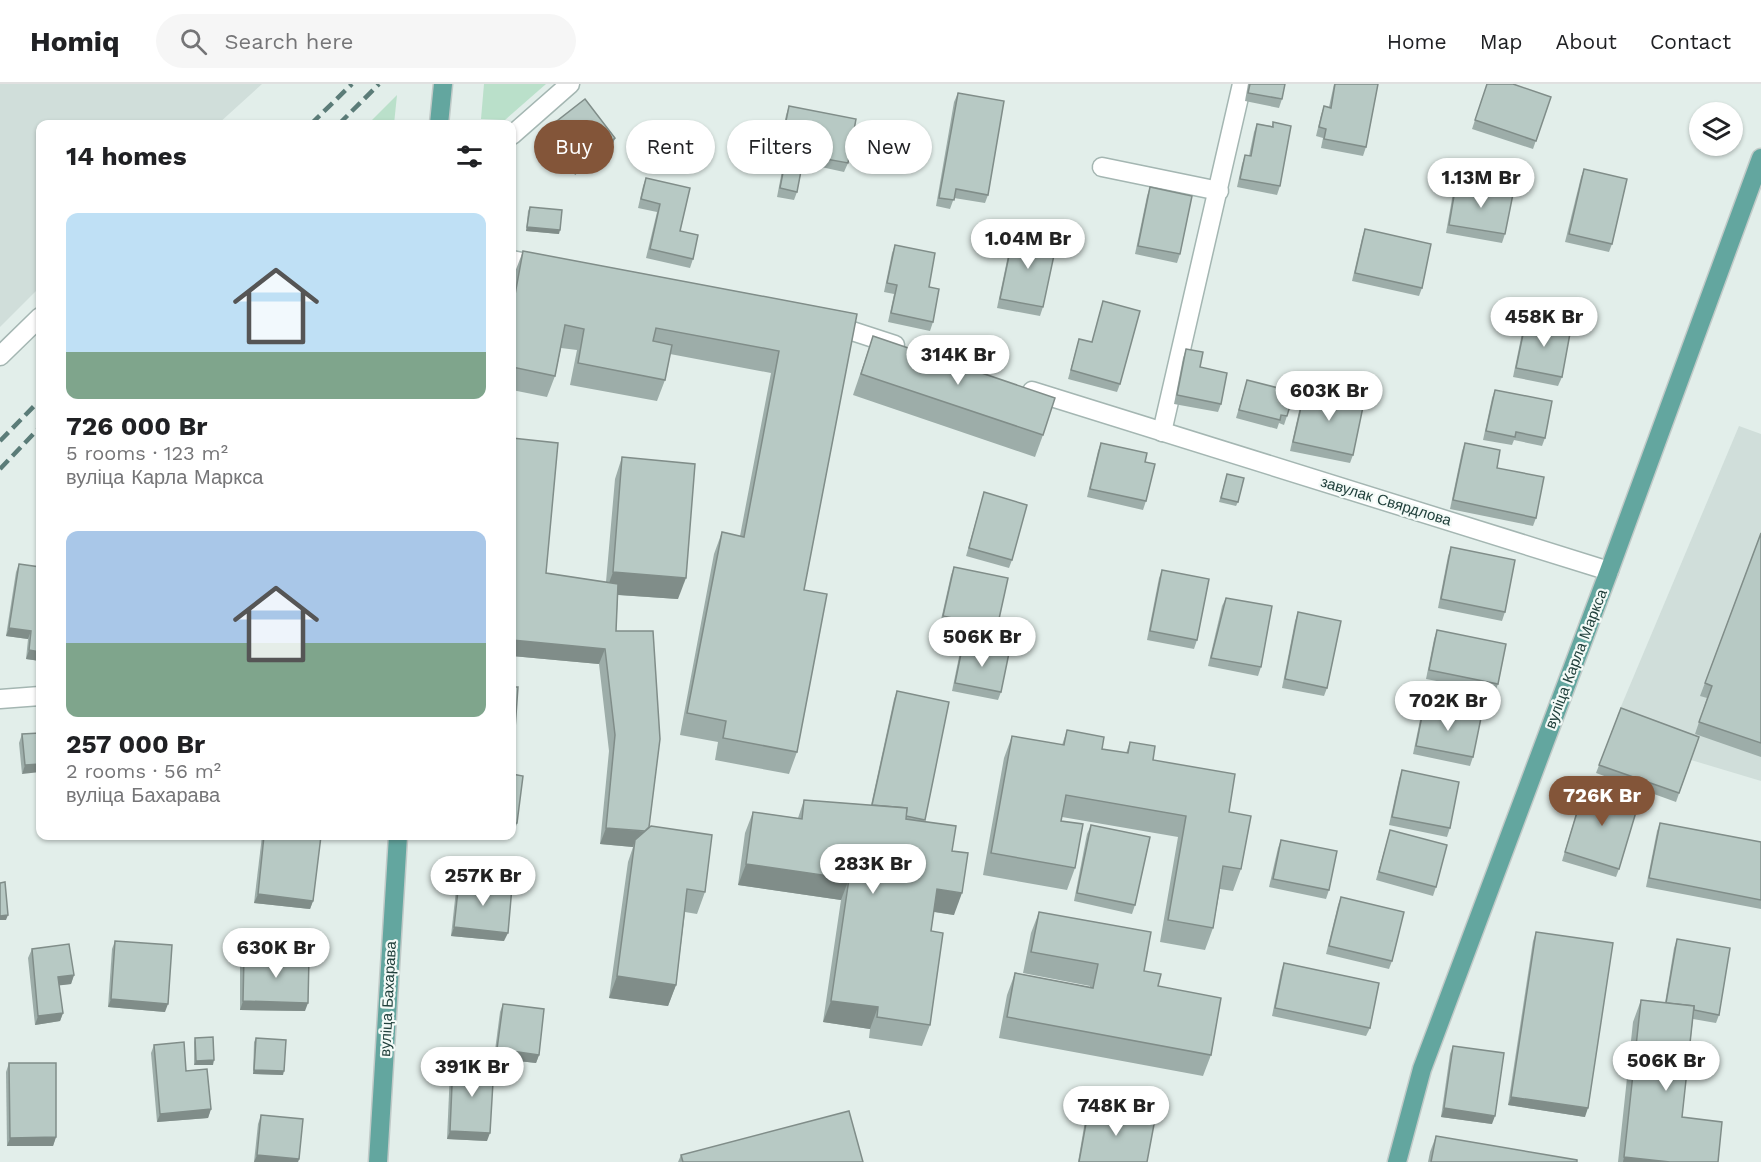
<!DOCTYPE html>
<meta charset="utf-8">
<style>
:root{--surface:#fff;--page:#f6f6f6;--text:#202124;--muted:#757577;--line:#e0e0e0;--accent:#835539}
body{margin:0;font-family:"Work Sans",sans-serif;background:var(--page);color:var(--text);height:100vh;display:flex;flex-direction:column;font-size:22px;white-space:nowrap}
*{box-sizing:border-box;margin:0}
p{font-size:20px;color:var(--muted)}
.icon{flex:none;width:33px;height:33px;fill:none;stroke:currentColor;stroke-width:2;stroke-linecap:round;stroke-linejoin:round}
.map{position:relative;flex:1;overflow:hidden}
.panel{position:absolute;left:36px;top:36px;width:480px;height:720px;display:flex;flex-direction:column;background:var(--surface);border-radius:12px;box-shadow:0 2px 4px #0004}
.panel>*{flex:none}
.banner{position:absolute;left:534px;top:36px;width:570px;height:54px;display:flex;gap:12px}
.tools{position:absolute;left:1689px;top:18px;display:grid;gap:12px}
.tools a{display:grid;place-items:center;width:54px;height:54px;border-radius:50%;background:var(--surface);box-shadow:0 2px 4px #0004;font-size:30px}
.price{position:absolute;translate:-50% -51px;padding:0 14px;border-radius:21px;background:#fff;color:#222;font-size:20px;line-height:39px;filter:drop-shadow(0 2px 3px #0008)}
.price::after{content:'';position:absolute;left:50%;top:36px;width:18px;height:14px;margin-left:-9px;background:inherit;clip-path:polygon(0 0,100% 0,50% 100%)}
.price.current{background:var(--accent);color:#fff}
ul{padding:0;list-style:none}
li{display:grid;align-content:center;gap:12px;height:318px;padding:0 30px}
li span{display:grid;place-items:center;height:186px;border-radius:12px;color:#555}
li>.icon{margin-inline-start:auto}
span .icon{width:108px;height:108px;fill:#fffc;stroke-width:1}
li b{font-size:26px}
h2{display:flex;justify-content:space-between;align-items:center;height:72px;padding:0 30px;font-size:26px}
.tag{padding:0 21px;border-radius:27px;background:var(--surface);box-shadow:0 2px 4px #0004;font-size:21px;line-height:54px}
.tag.current{background:var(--accent);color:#fff}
header{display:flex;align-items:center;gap:36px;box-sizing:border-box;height:84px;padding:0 30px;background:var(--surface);border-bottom:2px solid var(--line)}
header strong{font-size:28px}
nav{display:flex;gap:33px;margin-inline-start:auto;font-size:21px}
.search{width:420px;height:54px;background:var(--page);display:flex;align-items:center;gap:15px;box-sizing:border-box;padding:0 21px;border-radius:33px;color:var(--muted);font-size:22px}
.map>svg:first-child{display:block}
</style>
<header>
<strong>Homiq</strong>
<div class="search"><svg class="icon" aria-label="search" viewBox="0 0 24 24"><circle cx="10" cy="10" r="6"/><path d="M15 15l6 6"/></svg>Search here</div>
<nav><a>Home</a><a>Map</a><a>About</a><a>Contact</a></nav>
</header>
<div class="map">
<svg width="1761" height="1078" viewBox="0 0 1761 1078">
<rect width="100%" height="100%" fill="#e2eeea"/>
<g fill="#d0deda">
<path d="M0,0H262L218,40H40V203L0,243Z"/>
<path d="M1739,342L1761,350V697L1691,676L1617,632Z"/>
</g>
<g fill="#bae0ca">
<path d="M484,0H546L505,36L481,35Z"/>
<path d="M397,11L394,40H368Z"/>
</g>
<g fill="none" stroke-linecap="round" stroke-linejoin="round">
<defs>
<g id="minor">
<path d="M512,51L570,0"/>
<path d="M1102,83L1219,107"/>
<path d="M512,176L541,182"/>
<path d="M830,242L849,246L895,261"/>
<path d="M0,272L40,233"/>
<path d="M1032,307L1609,487"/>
<path d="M1162,348L1242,0"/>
<path d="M0,615L40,612"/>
</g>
<g id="major">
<path d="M439,40L443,0"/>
<path d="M378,1078L398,752"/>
<path d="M1397,1078L1422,985L1609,487L1761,74"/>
</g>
</defs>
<use href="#minor" stroke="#a4b6b2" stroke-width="21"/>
<use href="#major" stroke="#c1cac8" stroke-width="21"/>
<use href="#minor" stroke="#fff" stroke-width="18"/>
<use href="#major" stroke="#63a69f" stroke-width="18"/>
<g stroke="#5b7c78" stroke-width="4.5" stroke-dasharray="12 6" stroke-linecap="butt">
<path d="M311,40L352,0"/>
<path d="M339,40L379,0"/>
<path d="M0,357L40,316"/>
<path d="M0,385L40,343"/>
</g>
</g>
<g fill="#9dada9">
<path d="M1248,0H1285L1282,15L1279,24L1245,17Z"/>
<path d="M1334,0H1378L1366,63L1363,72L1321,64L1323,54L1316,52L1321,31L1324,22L1329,23Z"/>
<path d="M1487,0L1551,13L1533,65L1472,45Z"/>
<path d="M958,9L988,111L985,119L954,114L950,125L936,122L954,18Z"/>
<path d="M789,22L848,79L844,88L803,79L797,108L794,116L777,113L784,76L777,75L786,31Z"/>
<path d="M1273,38L1280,102L1277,111L1237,103L1242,80L1245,71L1249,72L1254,48L1257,40L1272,42Z"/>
<path d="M548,44L615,54L612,62L575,91L545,52Z"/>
<path d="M1584,85L1612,160L1609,168L1565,158L1581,93Z"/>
<path d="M646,94L680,147L693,175L690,184L646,174L657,128L638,124L643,102Z"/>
<path d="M1456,100L1505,150L1502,159L1446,149L1453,109Z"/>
<path d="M1150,103L1180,170L1177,179L1135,170L1147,112Z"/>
<path d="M530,123L559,150L526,147L528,127Z"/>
<path d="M1365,145L1422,204L1419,212L1352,197L1362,154Z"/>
<path d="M1014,148L1043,223L1040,232L997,224L1011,157Z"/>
<path d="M895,161L929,203L933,238L930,247L888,238L894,210L884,208L892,169Z"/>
<path d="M523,167L857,230L804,506L797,668L789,690L715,676L718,658L680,651L714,470L722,448L740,452L771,289L670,270L665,296L657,317L570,301L577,266L561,264L555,292L547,313L512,306V207L515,188Z"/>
<path d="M1103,217L1120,300L1117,308L1068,295L1079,255L1092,258Z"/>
<path d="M1526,236L1562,293L1558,302L1513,293L1523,244Z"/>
<path d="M873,252L1043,351L1035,373L853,311Z"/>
<path d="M1186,265L1200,283L1221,320L1218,328L1174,320L1183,274Z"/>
<path d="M1247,296L1287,332L1284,341L1279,339L1277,345L1236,334Z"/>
<path d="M1305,306L1353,371L1350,379L1290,367L1302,314Z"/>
<path d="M1495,306L1545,354L1542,362L1514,356L1512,361L1483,356L1492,314Z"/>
<path d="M512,354L546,489L606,498L615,395L622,373L678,515L618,511L616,547L649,743L705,808L697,830L685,828L676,901L668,922L609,914L628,778L633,763L600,760L609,667L599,580L512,572Z"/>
<path d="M1101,359L1145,378L1146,417L1143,426L1087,413L1098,367Z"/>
<path d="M1465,359L1497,384L1536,434L1533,442L1450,425L1462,367Z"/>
<path d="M1226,394L1238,418L1236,422L1219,418Z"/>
<path d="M984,408L1012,476L1009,484L966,472Z"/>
<path d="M1761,449V673L1695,650L1707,614L1700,612Z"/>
<path d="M1451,463L1505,528L1502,537L1438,524L1448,472Z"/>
<path d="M19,480L40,483V577L26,575L28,555L6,552L16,488Z"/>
<path d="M954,483L997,544L994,552L940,540L951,491Z"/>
<path d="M1162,486L1197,556L1194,565L1147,556L1159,494Z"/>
<path d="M1226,514L1261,583L1258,592L1208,582L1222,522Z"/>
<path d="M1298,528L1327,604L1324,612L1282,604L1295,537Z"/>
<path d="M1437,546L1498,600L1495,608L1426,595L1434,555Z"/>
<path d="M963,560L1001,608L998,616L952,607L960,568Z"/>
<path d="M897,607L949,618L924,737L952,767L954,831L934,828L931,847L930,941L922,962L869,954L870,945L823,938L841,816L738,801L745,749L753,728L798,734L804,716L871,721L894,615Z"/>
<path d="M1424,622L1473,673L1470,682L1413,670L1421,631Z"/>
<path d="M1621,624L1699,653L1676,718L1596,689Z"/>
<path d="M1067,646L1102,665L1126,669L1130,658L1153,676L1229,728L1241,785L1233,807L1220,805L1213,844L1205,866L1160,858L1178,753L1062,733L1061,737L1075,784L1067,806L983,791L1004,674L1012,652L1062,661Z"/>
<path d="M40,649L22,690L19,659L22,650Z"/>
<path d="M1402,686L1450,744L1447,753L1389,741L1399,695Z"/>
<path d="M1582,710L1619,785L1616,793L1562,777Z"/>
<path d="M1660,739L1761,758V825L1646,803L1657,747Z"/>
<path d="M1091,741L1135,821L1132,830L1074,817L1087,750Z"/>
<path d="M1390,746L1436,803L1433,812L1376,796Z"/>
<path d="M262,752H321L313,817L310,825L254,819Z"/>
<path d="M1281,756L1329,806L1326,815L1269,803L1278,764Z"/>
<path d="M459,797L504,857L451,852L456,806Z"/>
<path d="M1341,813L1392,877L1389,885L1326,870L1338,821Z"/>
<path d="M1039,828L1144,887L1158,902L1211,971L1203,992L999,954L1007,911L1015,889L1090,903V902L1023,889L1031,849Z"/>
<path d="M1536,848L1585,1033L1508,1021L1533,857Z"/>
<path d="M1677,855L1719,931L1716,939L1693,935L1682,1033L1718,1078H1618L1633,938L1641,916L1665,919L1674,864Z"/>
<path d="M115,857L165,928L108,923L112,865Z"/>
<path d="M32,865L74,891L71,900L59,901L63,929L60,937L35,941L28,874Z"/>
<path d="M244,872L305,927L240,926V880Z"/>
<path d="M1284,879L1370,944L1366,952L1272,932L1281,887Z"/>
<path d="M503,920L539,971L536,979L494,974L500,928Z"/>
<path d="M195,954L213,981H194V958Z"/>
<path d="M256,954L283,991L253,990L254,958Z"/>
<path d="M154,961L186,987L211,1025L208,1034L157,1038L151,969Z"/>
<path d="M1453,962L1492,1040L1441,1033L1450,970Z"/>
<path d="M453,978L487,1057L447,1055L450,987Z"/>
<path d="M9,979L56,1053L53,1062H7L6,988Z"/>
<path d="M1089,1023L1147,1078H1078L1086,1031Z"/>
<path d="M261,1031L299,1075L298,1078H254L258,1040Z"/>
<path d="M1436,1052L1577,1078H1428L1430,1068Z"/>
<path d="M681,1071L863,1078H678Z"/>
</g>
<g fill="#808d89">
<path d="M615,54L612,62L575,91L578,83Z"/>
<path d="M527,143L560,146L559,150L526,147Z"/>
<path d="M613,488L686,494L678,515L605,510Z"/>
<path d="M9,544L31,547L28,555L6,552Z"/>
<path d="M512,556L605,565L599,580L512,572Z"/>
<path d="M29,566L40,568V577L26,575Z"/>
<path d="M512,644L515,645L512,653Z"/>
<path d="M40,680V688L22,690L25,681Z"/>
<path d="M512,739H517L514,748L512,747Z"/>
<path d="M606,744L649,748L635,756L633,763L600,760Z"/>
<path d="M746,780L849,795L841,816L738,801Z"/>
<path d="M937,805L962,809L954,831L929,827Z"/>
<path d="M258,810L313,817L310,825L254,819Z"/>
<path d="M8,831L6,836H0V832Z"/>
<path d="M454,843L508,849L504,857L451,852Z"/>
<path d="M74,891L71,900L55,902L58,893Z"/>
<path d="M617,892L676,901L668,922L609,914Z"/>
<path d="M111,915L168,920L165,928L108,923Z"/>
<path d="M243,917L308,919L305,927L240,926Z"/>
<path d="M831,917L878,923L870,945L823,938Z"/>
<path d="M63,929L60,937L35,941L38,932Z"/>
<path d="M497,965L539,971L536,979L494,974Z"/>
<path d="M214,976L213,981H194L196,977Z"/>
<path d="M254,986L284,987L283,991L253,990Z"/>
<path d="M1511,1013L1588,1024L1585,1033L1508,1021Z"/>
<path d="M1444,1024L1495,1032L1492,1040L1441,1033Z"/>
<path d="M211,1025L208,1034L157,1038L160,1030Z"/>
<path d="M450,1047L490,1049L487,1057L447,1055Z"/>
<path d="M56,1053L53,1062H7L10,1054Z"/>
<path d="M257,1071L299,1075L298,1078H254Z"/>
<path d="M1624,1073L1670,1078H1623Z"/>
</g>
<g fill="#b7c9c4" stroke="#808d89" stroke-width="1.5">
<path d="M1250,0H1285L1282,15L1248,9Z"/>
<path d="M1335,0H1378L1366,63L1324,55L1326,45L1319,43L1324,22L1331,24Z"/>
<path d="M1487,0H1513L1551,13L1536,57L1475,36Z"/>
<path d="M958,9L1004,17L988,111L956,105L954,116L939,114Z"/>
<path d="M585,15L615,54L578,83L548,44Z"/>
<path d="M789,22L856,35L848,79L804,71L797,108L780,104L787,68L780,67Z"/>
<path d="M1273,38L1291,42L1280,102L1240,95L1245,71L1251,72L1257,40L1273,43Z"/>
<path d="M1584,85L1627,95L1612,160L1569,150Z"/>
<path d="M646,94L690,104L680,147L698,151L693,175L650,165L660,120L641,115Z"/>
<path d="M1456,100L1513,110L1505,150L1449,141Z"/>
<path d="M1150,103L1192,112L1180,170L1138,162Z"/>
<path d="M530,123L562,126L560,146L527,143Z"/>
<path d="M1365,145L1431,160L1422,204L1355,189Z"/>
<path d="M1014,148L1057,157L1043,223L1000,215Z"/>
<path d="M895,161L935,169L929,203L939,205L933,238L891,229L897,201L887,199Z"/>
<path d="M523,167L857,230L804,506L827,510L797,668L723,654L726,637L687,629L722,448L744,453L779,267L656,244L653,257L672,261L665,296L578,279L584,245L565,241L555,292L512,283V227Z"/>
<path d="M1103,217L1140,227L1120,300L1071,286L1079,255L1092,258Z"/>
<path d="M1526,236L1571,244L1562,293L1516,284Z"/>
<path d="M873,252L1055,314L1043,351L861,290Z"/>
<path d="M1186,265L1203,268L1200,283L1227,289L1221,320L1177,311Z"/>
<path d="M1247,296L1294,308L1287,332L1281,331L1280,336L1239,326Z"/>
<path d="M1305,306L1364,318L1353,371L1293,358Z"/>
<path d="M1495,306L1552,317L1545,354L1516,348L1515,353L1486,347Z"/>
<path d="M512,354L558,359L546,489L618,500L616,547H653L660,655L649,743L645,747L606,744L615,651L605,565L512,556Z"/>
<path d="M1101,359L1147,369L1145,378L1155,380L1146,417L1090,405Z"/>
<path d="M1465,359L1500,366L1497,384L1544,393L1536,434L1453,416Z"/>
<path d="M622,373L695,380L686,494L613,488Z"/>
<path d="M1227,390L1244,394L1238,418L1221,414Z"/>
<path d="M984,408L1027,421L1012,476L969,464Z"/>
<path d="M1761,449V659L1699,638L1712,602L1705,599Z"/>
<path d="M1451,463L1515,476L1505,528L1441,515Z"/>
<path d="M19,480L40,483V568L29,566L31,547L9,544Z"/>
<path d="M954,483L1008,494L997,544L943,532Z"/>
<path d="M1162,486L1209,495L1197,556L1150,547Z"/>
<path d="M1226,514L1272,522L1261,583L1211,574Z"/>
<path d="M1298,528L1341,537L1327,604L1285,595Z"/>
<path d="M1437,546L1506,560L1498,600L1429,586Z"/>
<path d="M963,560L1009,569L1001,608L955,599Z"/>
<path d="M512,603H518L515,645L512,644Z"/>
<path d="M897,607L949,618L925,736L906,732L907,724L872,721Z"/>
<path d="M1424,622L1481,634L1473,673L1416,662Z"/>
<path d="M1621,624L1699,653L1679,709L1599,681Z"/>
<path d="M1067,646L1104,653L1102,665L1128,669L1130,658L1155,662L1153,676L1235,690L1229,728L1251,732L1241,785L1223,782L1213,844L1168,836L1186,732L1066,711L1061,737L1083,740L1075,784L991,769L1012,652L1064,661Z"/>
<path d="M40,649V680L25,681L22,650Z"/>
<path d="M1402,686L1459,698L1450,744L1392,733Z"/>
<path d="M512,690L523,692L517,739H512Z"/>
<path d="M1585,702L1639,718L1619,785L1565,768Z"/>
<path d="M804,716L907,724L906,735L956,742L952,767L968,769L962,809L937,805L931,847L943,849L930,941L877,933L878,923L831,917L849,795L746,780L753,728L802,735Z"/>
<path d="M1660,739L1761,758V816L1649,794Z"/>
<path d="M1091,741L1150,753L1135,821L1077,809Z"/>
<path d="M651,742L712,751L705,808L687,805L676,901L617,892L635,756Z"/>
<path d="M1390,746L1447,761L1436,803L1379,788Z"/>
<path d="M264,752H321L313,817L258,810Z"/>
<path d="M1281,756L1337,767L1329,806L1273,795Z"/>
<path d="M459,797L512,803L508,849L454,843Z"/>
<path d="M5,798L8,831L0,832V799Z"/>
<path d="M1341,813L1404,828L1392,877L1329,862Z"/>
<path d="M1039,828L1151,848L1144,887L1161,890L1158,902L1221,914L1211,971L1007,933L1015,889L1093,904L1098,880L1031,868Z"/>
<path d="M1536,848L1613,859L1588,1024L1511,1013Z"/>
<path d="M1677,855L1730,864L1719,931L1694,926V922L1666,919Z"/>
<path d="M115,857L172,861L168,920L111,915Z"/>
<path d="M69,860L74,891L58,893L63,929L38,932L32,865Z"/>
<path d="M244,872L309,873L308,919L243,917Z"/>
<path d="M1284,879L1379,899L1370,944L1275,924Z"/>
<path d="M1641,916L1694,922L1682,1033L1722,1038L1718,1078H1670L1624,1073Z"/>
<path d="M503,920L544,925L539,971L497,965Z"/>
<path d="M213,953L214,976L196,977L195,954Z"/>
<path d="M256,954L286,956L284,987L254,986Z"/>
<path d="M184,958L186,987L207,985L211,1025L160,1030L154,961Z"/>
<path d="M1453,962L1504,969L1495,1032L1444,1024Z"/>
<path d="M453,978L494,981L490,1049L450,1047Z"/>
<path d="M9,979H56V1053L10,1054Z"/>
<path d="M1089,1023L1155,1035L1147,1078H1079Z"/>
<path d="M849,1027L863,1078H683L681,1071Z"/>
<path d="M261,1031L303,1035L299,1075L257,1071Z"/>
<path d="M1436,1052L1577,1076V1078H1431Z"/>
</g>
<g text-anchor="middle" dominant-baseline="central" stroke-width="4.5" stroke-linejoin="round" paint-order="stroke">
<g font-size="15" fill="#21403c" stroke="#f3faf7">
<text transform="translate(1386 417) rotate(17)">завулак Свярдлова</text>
<text transform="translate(1576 575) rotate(-69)">вуліца Карла Маркса</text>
<text transform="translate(388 915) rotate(-87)">вуліца Бахарава</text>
</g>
</g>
</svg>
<div class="tools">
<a><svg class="icon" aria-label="layers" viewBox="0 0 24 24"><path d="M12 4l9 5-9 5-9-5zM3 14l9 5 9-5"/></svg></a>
</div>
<b class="price" style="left:1481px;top:125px">1.13M Br</b>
<b class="price" style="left:1028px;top:186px">1.04M Br</b>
<b class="price" style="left:1544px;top:264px">458K Br</b>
<b class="price" style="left:958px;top:302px">314K Br</b>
<b class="price" style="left:1329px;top:338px">603K Br</b>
<b class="price" style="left:982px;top:584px">506K Br</b>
<b class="price" style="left:1448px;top:648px">702K Br</b>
<b class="price current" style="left:1602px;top:743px">726K Br</b>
<b class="price" style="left:873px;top:811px">283K Br</b>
<b class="price" style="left:483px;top:823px">257K Br</b>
<b class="price" style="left:276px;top:895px">630K Br</b>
<b class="price" style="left:1666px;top:1008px">506K Br</b>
<b class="price" style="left:472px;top:1014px">391K Br</b>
<b class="price" style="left:1116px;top:1053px">748K Br</b>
<div class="banner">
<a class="tag current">Buy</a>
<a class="tag">Rent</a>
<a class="tag">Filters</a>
<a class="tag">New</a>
</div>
<section class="panel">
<h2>14 homes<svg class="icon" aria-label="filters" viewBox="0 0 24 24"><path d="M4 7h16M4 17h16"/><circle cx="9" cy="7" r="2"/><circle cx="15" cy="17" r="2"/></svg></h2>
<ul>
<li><span style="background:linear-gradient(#bfe0f5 75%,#7fa58c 0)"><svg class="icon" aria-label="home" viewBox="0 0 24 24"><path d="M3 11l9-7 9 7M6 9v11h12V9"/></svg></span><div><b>726 000 Br</b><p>5 rooms · 123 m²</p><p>вуліца Карла Маркса</p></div></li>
<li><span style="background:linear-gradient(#a9c7e8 60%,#7fa58c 0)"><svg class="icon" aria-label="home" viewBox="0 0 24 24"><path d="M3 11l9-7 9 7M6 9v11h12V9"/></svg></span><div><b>257 000 Br</b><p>2 rooms · 56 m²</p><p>вуліца Бахарава</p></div></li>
</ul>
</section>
</div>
